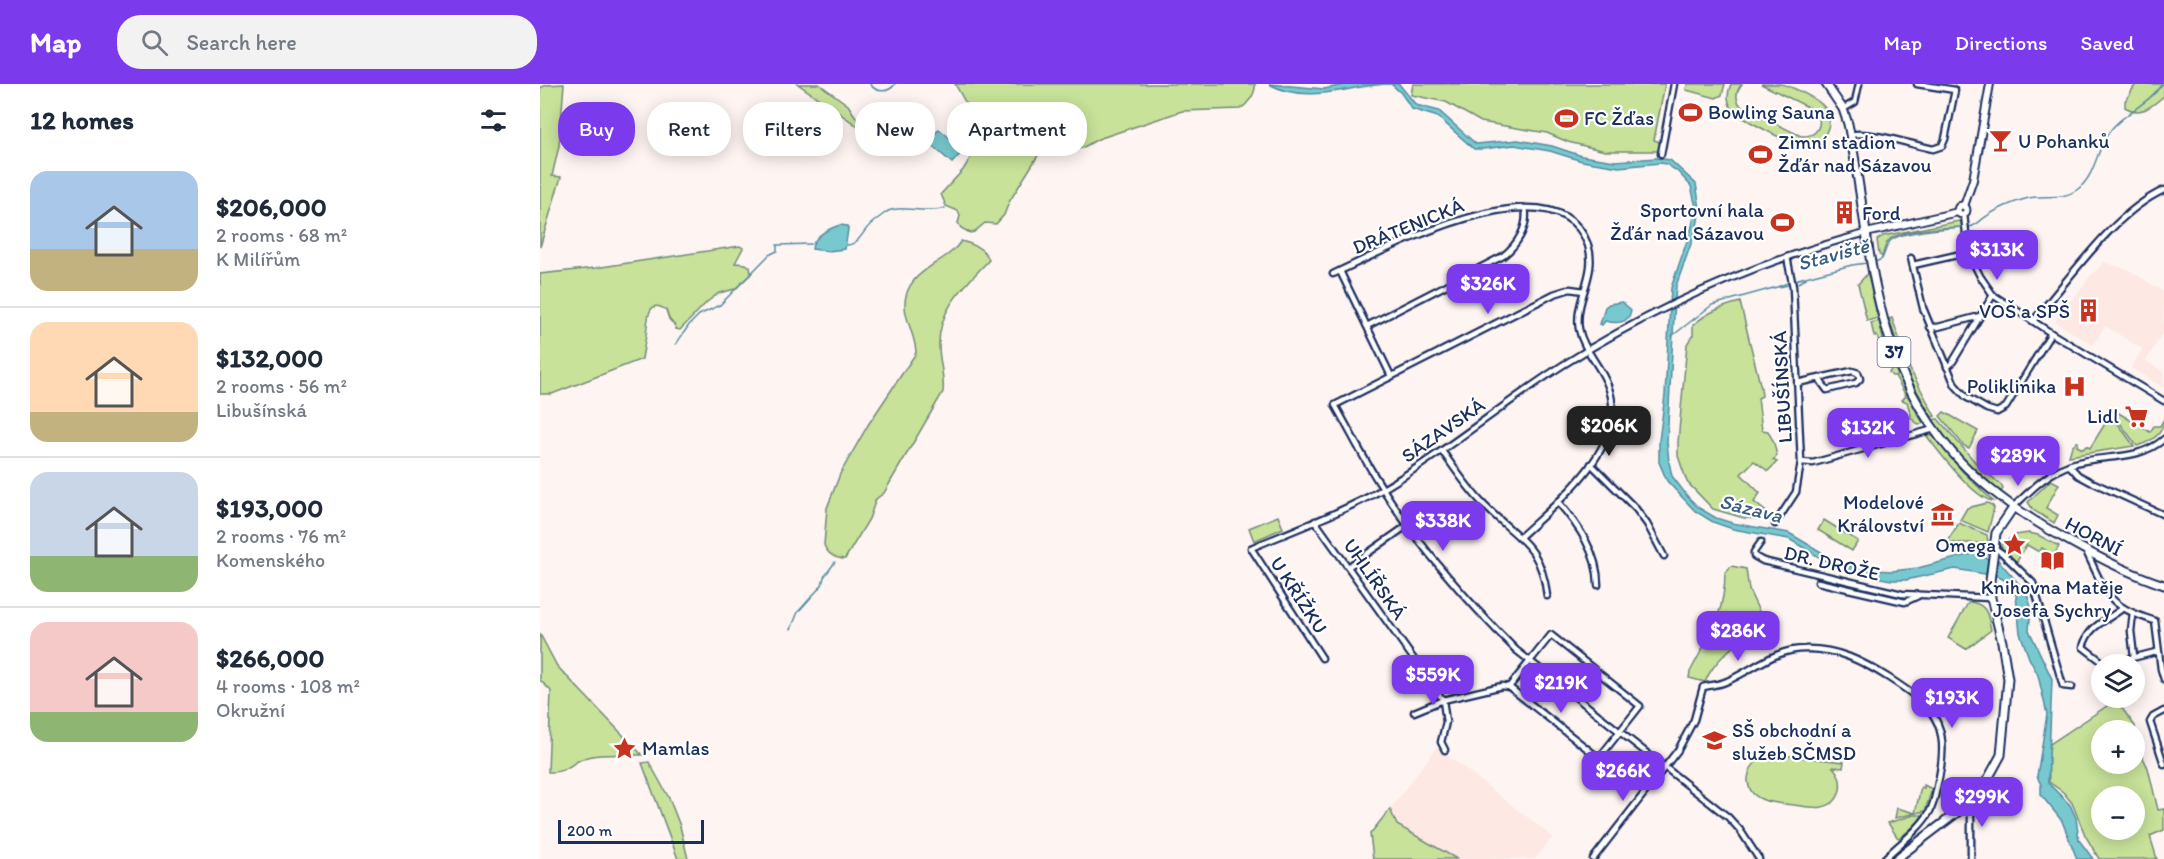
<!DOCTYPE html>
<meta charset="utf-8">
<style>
:root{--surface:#fff;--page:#f2f2f3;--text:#1f2937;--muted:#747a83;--line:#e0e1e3;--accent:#7c3aed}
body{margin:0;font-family:Itim,sans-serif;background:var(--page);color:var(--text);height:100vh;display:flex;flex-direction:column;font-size:22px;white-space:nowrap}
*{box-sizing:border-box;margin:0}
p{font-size:20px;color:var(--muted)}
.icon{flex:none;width:33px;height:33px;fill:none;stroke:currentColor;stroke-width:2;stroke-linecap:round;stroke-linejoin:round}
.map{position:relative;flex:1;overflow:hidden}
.sheet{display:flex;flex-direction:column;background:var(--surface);width:540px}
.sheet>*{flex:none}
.banner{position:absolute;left:18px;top:18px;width:570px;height:54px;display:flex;gap:12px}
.buttons{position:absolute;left:1551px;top:570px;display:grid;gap:12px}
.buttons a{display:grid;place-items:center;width:54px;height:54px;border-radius:50%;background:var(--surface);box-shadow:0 3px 15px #0003;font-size:30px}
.scale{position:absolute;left:18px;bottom:15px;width:146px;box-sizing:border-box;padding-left:6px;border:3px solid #1b2f5e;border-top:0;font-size:16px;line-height:21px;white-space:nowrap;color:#1b2f5e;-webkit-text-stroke:4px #fff;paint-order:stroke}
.price{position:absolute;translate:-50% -51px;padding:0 14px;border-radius:12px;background:var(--accent);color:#fff;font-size:20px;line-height:39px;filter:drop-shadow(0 2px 3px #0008)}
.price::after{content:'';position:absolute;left:50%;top:36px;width:18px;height:14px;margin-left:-9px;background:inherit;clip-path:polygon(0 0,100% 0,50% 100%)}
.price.on{background:#222;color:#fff}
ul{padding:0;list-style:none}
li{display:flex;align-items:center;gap:18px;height:150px;padding:0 30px}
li+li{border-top:2px solid var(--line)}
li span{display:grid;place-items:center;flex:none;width:168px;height:120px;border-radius:18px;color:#555}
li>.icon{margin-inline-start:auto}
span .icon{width:72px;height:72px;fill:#fffc;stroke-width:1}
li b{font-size:26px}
h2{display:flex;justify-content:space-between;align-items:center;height:72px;padding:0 30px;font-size:26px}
.tag{padding:0 21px;border-radius:24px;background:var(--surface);box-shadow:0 3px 15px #0003;font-size:21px;line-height:54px}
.tag.on{background:var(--accent);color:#fff}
header{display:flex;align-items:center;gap:36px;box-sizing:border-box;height:84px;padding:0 30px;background:var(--accent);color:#fff}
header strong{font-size:28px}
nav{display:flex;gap:33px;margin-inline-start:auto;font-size:21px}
.search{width:420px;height:54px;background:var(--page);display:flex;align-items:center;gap:15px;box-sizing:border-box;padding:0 21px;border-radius:24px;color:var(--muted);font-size:22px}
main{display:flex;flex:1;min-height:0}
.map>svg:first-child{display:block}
</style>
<header>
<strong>Map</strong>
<div class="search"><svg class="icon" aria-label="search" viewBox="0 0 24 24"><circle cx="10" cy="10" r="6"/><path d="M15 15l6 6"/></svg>Search here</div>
<nav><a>Map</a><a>Directions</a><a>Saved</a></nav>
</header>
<main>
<section class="sheet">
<h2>12 homes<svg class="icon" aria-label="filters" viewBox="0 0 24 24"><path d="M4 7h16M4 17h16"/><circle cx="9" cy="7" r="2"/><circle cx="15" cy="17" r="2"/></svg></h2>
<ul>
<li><span style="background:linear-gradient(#a9c7e8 65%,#c2b280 0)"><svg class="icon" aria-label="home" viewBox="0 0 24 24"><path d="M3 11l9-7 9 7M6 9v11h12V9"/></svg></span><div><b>$206,000</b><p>2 rooms · 68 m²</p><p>K Milířům</p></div></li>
<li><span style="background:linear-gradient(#ffd9b3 75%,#c2b280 0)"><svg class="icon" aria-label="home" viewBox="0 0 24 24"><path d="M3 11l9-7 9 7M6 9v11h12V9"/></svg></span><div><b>$132,000</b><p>2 rooms · 56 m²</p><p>Libušínská</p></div></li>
<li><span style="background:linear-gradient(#c9d6e8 70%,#8fb573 0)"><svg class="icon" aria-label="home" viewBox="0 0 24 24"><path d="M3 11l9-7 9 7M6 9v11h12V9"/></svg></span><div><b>$193,000</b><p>2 rooms · 76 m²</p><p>Komenského</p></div></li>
<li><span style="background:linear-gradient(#f6c9c9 75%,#8fb573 0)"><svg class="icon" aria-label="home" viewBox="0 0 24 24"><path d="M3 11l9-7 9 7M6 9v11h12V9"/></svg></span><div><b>$266,000</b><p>4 rooms · 108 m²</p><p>Okružní</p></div></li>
</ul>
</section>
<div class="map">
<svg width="1624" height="775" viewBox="0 0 1624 775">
<rect width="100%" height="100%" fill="#fef5f2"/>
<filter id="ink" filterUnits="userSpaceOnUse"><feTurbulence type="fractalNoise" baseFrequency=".0167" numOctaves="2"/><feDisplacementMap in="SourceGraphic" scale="12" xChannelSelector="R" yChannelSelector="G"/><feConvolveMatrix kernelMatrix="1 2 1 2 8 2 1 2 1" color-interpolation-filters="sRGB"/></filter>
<g filter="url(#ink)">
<g fill="#fde8e3">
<path d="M1564,178L1589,186L1624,208V247L1606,277L1624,288V304L1591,284L1602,265L1565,242L1553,261L1515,238L1520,228L1544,202L1546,197Z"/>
<path d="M897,663L1013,753L995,775H917L856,741L850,725Z"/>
</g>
<g fill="#c8e299" stroke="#72887c" stroke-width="1.5" fill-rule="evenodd">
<path d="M24,0L19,62L12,92L21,93L0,163V4L6,1Z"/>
<path d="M258,0H279L308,21L321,41L319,43Z"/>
<path d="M415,0H715C716,10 708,20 700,25L642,27L558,55L542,64L526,68L499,67V70L469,118L464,131L456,140L445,139L434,148L430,149L421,144L418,139L420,132L418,127L406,122L401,110L423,86L436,65L425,49V42L429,33L428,23Z"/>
<path d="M873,0H1125L1114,56L1120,58L1118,67H1065L1028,58L1007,49L941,38L906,18L871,11Z"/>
<path d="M1147,0H1185L1182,11L1176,14L1146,6Z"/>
<path d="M1191,0H1202C1195,8 1195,17 1203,24L1261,52C1277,53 1284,41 1276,27L1221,0C1227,0 1234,0 1240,0C1250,1 1280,16 1285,24C1297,41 1281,65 1260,61C1244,58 1217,41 1201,33C1188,25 1185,14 1191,0Z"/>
<path d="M1596,0H1624V12C1612,22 1601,33 1585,23V17Z"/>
<path d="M1419,137L1421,138L1422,143C1405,144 1364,145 1350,155C1345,159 1344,167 1342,173L1339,170L1337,156L1343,152Z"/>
<path d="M421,157C432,160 445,164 449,176C425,202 398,224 399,262C399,278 405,292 403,308L352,395L344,409L336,415L329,435L305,475C296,475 287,470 284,461L287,424L300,390L328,341L376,269C376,253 366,239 365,223C363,186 407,180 421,157Z"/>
<path d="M200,162L203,164L195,179L206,180L210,183L211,190L195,205L179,209L167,218L140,246L136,245L135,242L129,235L126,226C106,212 108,240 106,251C105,259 103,267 102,275L12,310H0V190L55,184Z"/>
<path d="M1328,189L1338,234L1327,237L1318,200Z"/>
<path d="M1200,218L1221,304L1222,312L1218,314L1222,346L1228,347L1234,359L1237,372L1233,376L1237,378L1228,387L1214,377L1201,390L1220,409L1214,418L1235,435L1234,436L1204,434L1173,425L1147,398L1138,372V358L1147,260L1153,251V241C1168,228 1181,223 1200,218Z"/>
<path d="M1352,234L1370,285L1395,332L1392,333L1367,289L1349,235Z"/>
<path d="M1339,237L1345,264L1368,312L1383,339L1379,341L1370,333L1371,331L1367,318L1362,316L1366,312L1355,292H1352L1349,289L1352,284L1345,264L1341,263L1337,252H1334L1331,239Z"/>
<path d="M1572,325L1610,348L1614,342H1620L1624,335C1624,350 1610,358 1597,362L1571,327Z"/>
<path d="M1404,328L1438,347L1429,364L1424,362L1400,332Z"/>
<path d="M1571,330L1594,362L1529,372L1532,362L1536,358H1538L1537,362L1543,365L1546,362L1550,364Z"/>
<path d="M1395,335H1398L1436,379L1461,401L1463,405L1460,409L1421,372L1393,339Z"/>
<path d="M1386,351L1393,352L1423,388L1453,417C1434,415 1398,367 1386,351Z"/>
<path d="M1511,396L1519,400L1506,424L1518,431L1514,439L1493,426L1488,418Z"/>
<path d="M1447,419L1452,421L1454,424L1448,448L1420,436L1427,424Z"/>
<path d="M738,432L743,444L714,457L709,444Z"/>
<path d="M1284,436L1318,457L1312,467L1278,446Z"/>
<path d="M1419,439L1447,451L1448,459H1406Z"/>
<path d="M1489,449L1498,451L1519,462L1514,471L1502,464L1499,468L1487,461L1477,477L1474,478L1460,462L1475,451Z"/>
<path d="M1191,482L1206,485L1209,506L1224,538C1202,556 1176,572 1165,598L1149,594L1150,588C1168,553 1185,531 1185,489Z"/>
<path d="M1431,518C1448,521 1448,532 1451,546L1426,565L1408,554L1428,519Z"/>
<path d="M0,550L17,582L102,671C85,671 65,669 48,673C31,677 29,689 8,688L11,607L0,596Z"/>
<path d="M1576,616L1595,642L1596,659L1608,684L1618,726L1624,725V746L1610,752L1617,775H1559L1545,751L1532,719L1523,708L1509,698L1508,674L1510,660ZM1562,646H1594V680H1562ZM1562,712H1594V746H1562Z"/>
<path d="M1212,668L1304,678L1303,684L1293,683C1305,696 1303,719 1282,723C1274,725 1263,722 1254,721C1236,719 1207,719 1208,694C1209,685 1214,679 1220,675L1212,673Z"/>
<path d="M109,678L129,714L140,742L148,775H138L102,679Z"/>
<path d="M1384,701L1392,705L1385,727L1355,734L1357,724L1375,729L1381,703L1384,704Z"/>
<path d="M850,725L857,741L917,775H833L830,750Z"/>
<path d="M1374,731H1383L1375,742L1359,754L1357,753L1348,739Z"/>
</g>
<g fill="#78c9cf" stroke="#538ba2" stroke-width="1.5">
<path d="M729,0L784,5L809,0H859L876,21L899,27L936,60L978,56L1012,62L1042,72L1075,77L1117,74L1130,76L1156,100L1160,124L1157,143L1136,202L1135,214L1127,358L1129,378L1132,392L1148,413L1159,424L1176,434L1192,439L1249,449L1293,475L1318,485L1352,487L1378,484L1435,469L1446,474L1458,476L1480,501L1488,513L1491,523L1489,546L1512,595L1508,699L1530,721L1536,734L1539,756L1553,775H1537L1522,737L1501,711V701L1497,692L1507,630L1498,591L1489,574L1480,549L1476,511L1468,498L1457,492L1415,485L1366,496H1351L1316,489L1284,476L1249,455L1193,445L1173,438L1155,427L1127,397L1119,378V357L1125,311L1131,204L1152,142L1156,123L1151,102L1138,88L1126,80L1120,79L1079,83L1042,77L1010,67L974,61L943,65H934L898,33L872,25L861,9L851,0C810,0 769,22 729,0Z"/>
<path d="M399,45L424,66L412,79L388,58Z"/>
<path d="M300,141L307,142L308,145L305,165L288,167L272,165C273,152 288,145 300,141Z"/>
<path d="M1082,218L1091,226C1089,240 1076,240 1065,237L1062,241L1060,240L1065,223L1069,220Z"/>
</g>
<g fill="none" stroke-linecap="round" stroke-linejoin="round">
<g stroke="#538ba2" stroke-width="1.5">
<path d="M330,0C336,9 349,9 355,0"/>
<path d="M1428,143C1436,143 1440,136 1447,132C1457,125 1474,118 1485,115C1503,109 1521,118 1538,105C1554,93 1556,70 1566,53C1579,30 1608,22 1622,0"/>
<path d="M306,161C319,161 322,148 330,141C334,137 340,133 345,129C357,119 386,131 405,124"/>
<path d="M1335,178L1342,175C1345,169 1346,162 1350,157C1358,148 1409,144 1423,143"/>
<path d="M1239,203L1258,199L1266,194"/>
<path d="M1132,252L1172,221L1237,203L1258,195L1312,181L1327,179"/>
<path d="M136,260L149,241L159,231L180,221L229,171L237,167V161L271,160"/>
<path d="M251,545L258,528L282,501L284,493L295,478"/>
</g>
<defs>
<g id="street">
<path d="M1303,25L1315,18L1319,0"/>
<path d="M1310,51C1328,46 1373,61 1393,65L1402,62L1405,55L1415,6L1377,0"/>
<path d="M1121,70L1134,0"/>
<path d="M1424,130L1427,159L1433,178L1440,192L1453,211L1511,249L1624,317"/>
<path d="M1371,174L1383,224L1415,301L1426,313L1447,325L1457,328L1466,323L1511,249"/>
<path d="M1373,181L1430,168"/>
<path d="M800,187L851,292"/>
<path d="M793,190C844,167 1017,73 1048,161C1058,190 1034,216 1039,245C1043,266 1061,282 1068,302C1091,361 1018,418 980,453"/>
<path d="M1044,207L1030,205L1014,210L795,321C811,349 825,378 843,405C878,461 929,519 976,566L1188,733L1200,746L1219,775"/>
<path d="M1493,237C1530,195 1573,129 1624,106"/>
<path d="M827,242L963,172C977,161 989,143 985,124"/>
<path d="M1390,243H1398L1440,232"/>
<path d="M1407,283L1412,279L1453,211"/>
<path d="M1257,299L1312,287L1318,289L1320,295L1316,299L1287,306L1279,295"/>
<path d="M902,367C915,385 928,405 944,421C978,456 1001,459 1007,512"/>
<path d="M1261,378L1273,379L1394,345"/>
<path d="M1051,380L1096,425L1107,440L1124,472"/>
<path d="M1529,381L1538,391L1551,398"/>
<path d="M1554,399L1624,431"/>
<path d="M1018,418C1038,441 1058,469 1058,501"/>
<path d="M1473,423C1491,406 1508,388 1532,380C1563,370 1598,378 1624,355"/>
<path d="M775,437L903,616L906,638L901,658L905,666"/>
<path d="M1235,440L1256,408L1261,378L1253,203L1247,173"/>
<path d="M1221,458L1214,468V472L1223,477L1362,510L1451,514"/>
<path d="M1453,463L1462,469L1493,499L1523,602L1532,603"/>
<path d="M1546,467C1567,510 1566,522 1615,537L1621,585L1624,595"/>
<path d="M808,483L868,441"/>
<path d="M1278,498L1365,518L1378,512"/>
<path d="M1593,529L1591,547L1594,573"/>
<path d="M1011,551L1100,622L1059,674L969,603Z"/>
<path d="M782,574L711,464C754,446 803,428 843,405C906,368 962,320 1023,281C1117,222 1219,177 1326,149"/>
<path d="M1565,580L1543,563C1549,540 1567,537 1583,524"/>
<path d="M1577,580L1588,575L1616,568"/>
<path d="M1624,627L1613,633L1610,638L1624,680"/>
<path d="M874,628L903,616L962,602L969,603"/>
<path d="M1427,721L1431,727V775"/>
<path d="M1053,775L1138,666L1154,636L1163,603C1170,601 1178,601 1185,598C1212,587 1234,565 1265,565C1297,564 1322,577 1349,594C1394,623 1410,639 1399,694C1396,706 1395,719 1389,729C1378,747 1359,760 1344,775"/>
</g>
<g id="secondary">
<circle cx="1422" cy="126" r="4.5"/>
<path d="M1424,122L1433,96L1450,0"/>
<path d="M1326,149L1418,128"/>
</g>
<g id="primary">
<path d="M1286,0L1303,25L1308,40C1322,105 1326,173 1344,237C1375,346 1432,404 1529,457C1559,474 1590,490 1624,501"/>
<path d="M1356,775L1427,721L1444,702L1461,671L1468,595L1462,558L1451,514L1450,497L1456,449L1473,424"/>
</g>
</defs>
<use href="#street" stroke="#1b2f5e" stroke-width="9"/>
<use href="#secondary" stroke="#1b2f5e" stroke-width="10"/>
<use href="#primary" stroke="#1b2f5e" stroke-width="11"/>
<use href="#street" stroke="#fff" stroke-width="4.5"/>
<use href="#secondary" stroke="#fff" stroke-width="6"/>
<use href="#primary" stroke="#fff" stroke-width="7"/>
</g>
</g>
<defs>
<symbol id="stadium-bare" viewBox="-9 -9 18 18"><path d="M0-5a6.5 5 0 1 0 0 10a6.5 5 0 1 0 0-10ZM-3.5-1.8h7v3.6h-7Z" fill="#c8321e" stroke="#fff" stroke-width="2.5" paint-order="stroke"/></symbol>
<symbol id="bar-bare" viewBox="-9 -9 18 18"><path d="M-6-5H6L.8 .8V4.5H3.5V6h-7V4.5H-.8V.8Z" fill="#c8321e" stroke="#fff" stroke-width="2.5" paint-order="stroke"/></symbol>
<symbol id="building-bare" viewBox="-9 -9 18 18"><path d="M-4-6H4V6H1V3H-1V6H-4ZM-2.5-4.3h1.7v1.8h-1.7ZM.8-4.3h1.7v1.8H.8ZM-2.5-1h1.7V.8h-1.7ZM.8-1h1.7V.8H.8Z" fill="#c8321e" stroke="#fff" stroke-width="2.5" paint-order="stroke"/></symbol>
<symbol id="hospital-bare" viewBox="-9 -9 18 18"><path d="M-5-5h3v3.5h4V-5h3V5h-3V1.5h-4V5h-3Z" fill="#c8321e" stroke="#fff" stroke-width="2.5" paint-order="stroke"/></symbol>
<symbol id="supermarket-bare" viewBox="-9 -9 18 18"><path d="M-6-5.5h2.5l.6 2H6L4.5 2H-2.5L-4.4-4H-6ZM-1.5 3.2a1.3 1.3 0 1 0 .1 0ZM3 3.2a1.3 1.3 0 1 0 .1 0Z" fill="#c8321e" stroke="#fff" stroke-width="2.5" paint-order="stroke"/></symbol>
<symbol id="museum-bare" viewBox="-9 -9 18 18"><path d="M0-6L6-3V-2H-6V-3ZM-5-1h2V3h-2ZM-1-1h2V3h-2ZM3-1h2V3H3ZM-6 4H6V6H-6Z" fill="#c8321e" stroke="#fff" stroke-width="2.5" paint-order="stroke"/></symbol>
<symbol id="sight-bare" viewBox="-9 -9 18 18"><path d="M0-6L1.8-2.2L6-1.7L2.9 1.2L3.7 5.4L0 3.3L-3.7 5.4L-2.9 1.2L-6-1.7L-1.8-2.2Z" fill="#c8321e" stroke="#fff" stroke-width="2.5" paint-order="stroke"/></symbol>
<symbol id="library-bare" viewBox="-9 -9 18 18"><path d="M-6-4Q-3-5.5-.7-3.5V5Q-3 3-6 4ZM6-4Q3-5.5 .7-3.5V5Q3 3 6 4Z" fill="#c8321e" stroke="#fff" stroke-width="2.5" paint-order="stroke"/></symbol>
<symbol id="school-bare" viewBox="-9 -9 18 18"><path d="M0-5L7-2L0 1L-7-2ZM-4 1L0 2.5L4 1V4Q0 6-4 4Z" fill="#c8321e" stroke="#fff" stroke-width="2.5" paint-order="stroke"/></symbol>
</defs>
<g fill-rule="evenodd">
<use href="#stadium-bare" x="1134" y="12" width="33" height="33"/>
<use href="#stadium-bare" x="1010" y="18" width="33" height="33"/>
<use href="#bar-bare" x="1444" y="40" width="33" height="33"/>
<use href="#stadium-bare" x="1204" y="54" width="33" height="33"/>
<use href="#building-bare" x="1288" y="112" width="33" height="33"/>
<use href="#stadium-bare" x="1226" y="122" width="33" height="33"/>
<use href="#building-bare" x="1532" y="210" width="33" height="33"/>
<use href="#hospital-bare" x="1518" y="286" width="33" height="33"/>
<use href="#supermarket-bare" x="1580" y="316" width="33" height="33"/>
<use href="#museum-bare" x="1386" y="414" width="33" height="33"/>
<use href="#sight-bare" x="1458" y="444" width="33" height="33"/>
<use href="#library-bare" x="1496" y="460" width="33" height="33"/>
<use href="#school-bare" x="1158" y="640" width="33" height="33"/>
<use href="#sight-bare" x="68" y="648" width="33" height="33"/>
</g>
<g text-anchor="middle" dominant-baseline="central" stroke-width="4.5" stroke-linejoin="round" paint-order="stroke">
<rect fill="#fff" stroke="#5f6d8e" stroke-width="1.5" x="1337.5" y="253" width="33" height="30" rx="4.5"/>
<g font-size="18" font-weight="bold" fill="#1b2f5e">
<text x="1354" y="268">37</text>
</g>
<g font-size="20" fill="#1b2f5e" stroke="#fff" text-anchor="start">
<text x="1168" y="28">Bowling Sauna</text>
<text x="1044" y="34">FC Žďas</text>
<text x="1478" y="57">U Pohanků</text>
<text x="1238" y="58">Zimní stadion<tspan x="1238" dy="23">Žďár nad Sázavou</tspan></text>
<text x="1224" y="126" text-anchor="end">Sportovní hala<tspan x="1224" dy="23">Žďár nad Sázavou</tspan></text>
<text x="1322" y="129">Ford</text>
<text x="1530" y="227" text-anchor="end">VOŠ a SPŠ</text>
<text x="1516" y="302" text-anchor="end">Poliklinika</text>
<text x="1579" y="332" text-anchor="end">Lidl</text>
<text x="1384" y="418" text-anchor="end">Modelové<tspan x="1384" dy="23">Království</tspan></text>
<text x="1456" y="461" text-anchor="end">Omega</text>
<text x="1512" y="503" text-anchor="middle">Knihovna Matěje<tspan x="1512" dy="23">Josefa Sychry</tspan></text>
<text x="1192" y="646">SŠ obchodní a<tspan x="1192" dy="23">služeb SČMSD</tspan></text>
<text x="102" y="664">Mamlas</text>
</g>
<g font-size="20" fill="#1b2f5e" stroke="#fff">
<text transform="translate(868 142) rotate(-22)">DRÁTENICKÁ</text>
<text transform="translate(1242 303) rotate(-93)">LIBUŠÍNSKÁ</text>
<text transform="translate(903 346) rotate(-35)">SÁZAVSKÁ</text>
<text transform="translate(1554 452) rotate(28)">HORNÍ</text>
<text transform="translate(1292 479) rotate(13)">DR. DROŽE</text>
<text transform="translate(835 495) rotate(55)">UHLÍŘSKÁ</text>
<text transform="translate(759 511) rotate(57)">U KŘÍŽKU</text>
</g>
<g font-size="21" font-style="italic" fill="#375d80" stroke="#fff">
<text transform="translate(1293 170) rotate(-15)">Staviště</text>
<text transform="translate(1211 424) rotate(14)">Sázava</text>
</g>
</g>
</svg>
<div class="buttons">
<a><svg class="icon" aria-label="layers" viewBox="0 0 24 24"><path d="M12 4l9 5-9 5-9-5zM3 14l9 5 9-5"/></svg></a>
<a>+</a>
<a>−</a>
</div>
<div class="scale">200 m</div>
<b class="price" style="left:1457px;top:197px">$313K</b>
<b class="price" style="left:948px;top:231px">$326K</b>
<b class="price on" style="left:1069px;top:373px">$206K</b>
<b class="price" style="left:1328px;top:375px">$132K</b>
<b class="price" style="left:1478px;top:403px">$289K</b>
<b class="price" style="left:903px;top:468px">$338K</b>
<b class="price" style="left:1198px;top:578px">$286K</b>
<b class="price" style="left:893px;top:622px">$559K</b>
<b class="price" style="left:1021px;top:630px">$219K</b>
<b class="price" style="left:1412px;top:645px">$193K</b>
<b class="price" style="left:1083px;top:718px">$266K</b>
<b class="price" style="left:1442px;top:744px">$299K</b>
<div class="banner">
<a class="tag on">Buy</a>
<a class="tag">Rent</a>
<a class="tag">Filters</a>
<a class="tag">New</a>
<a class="tag">Apartment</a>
</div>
</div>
</main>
